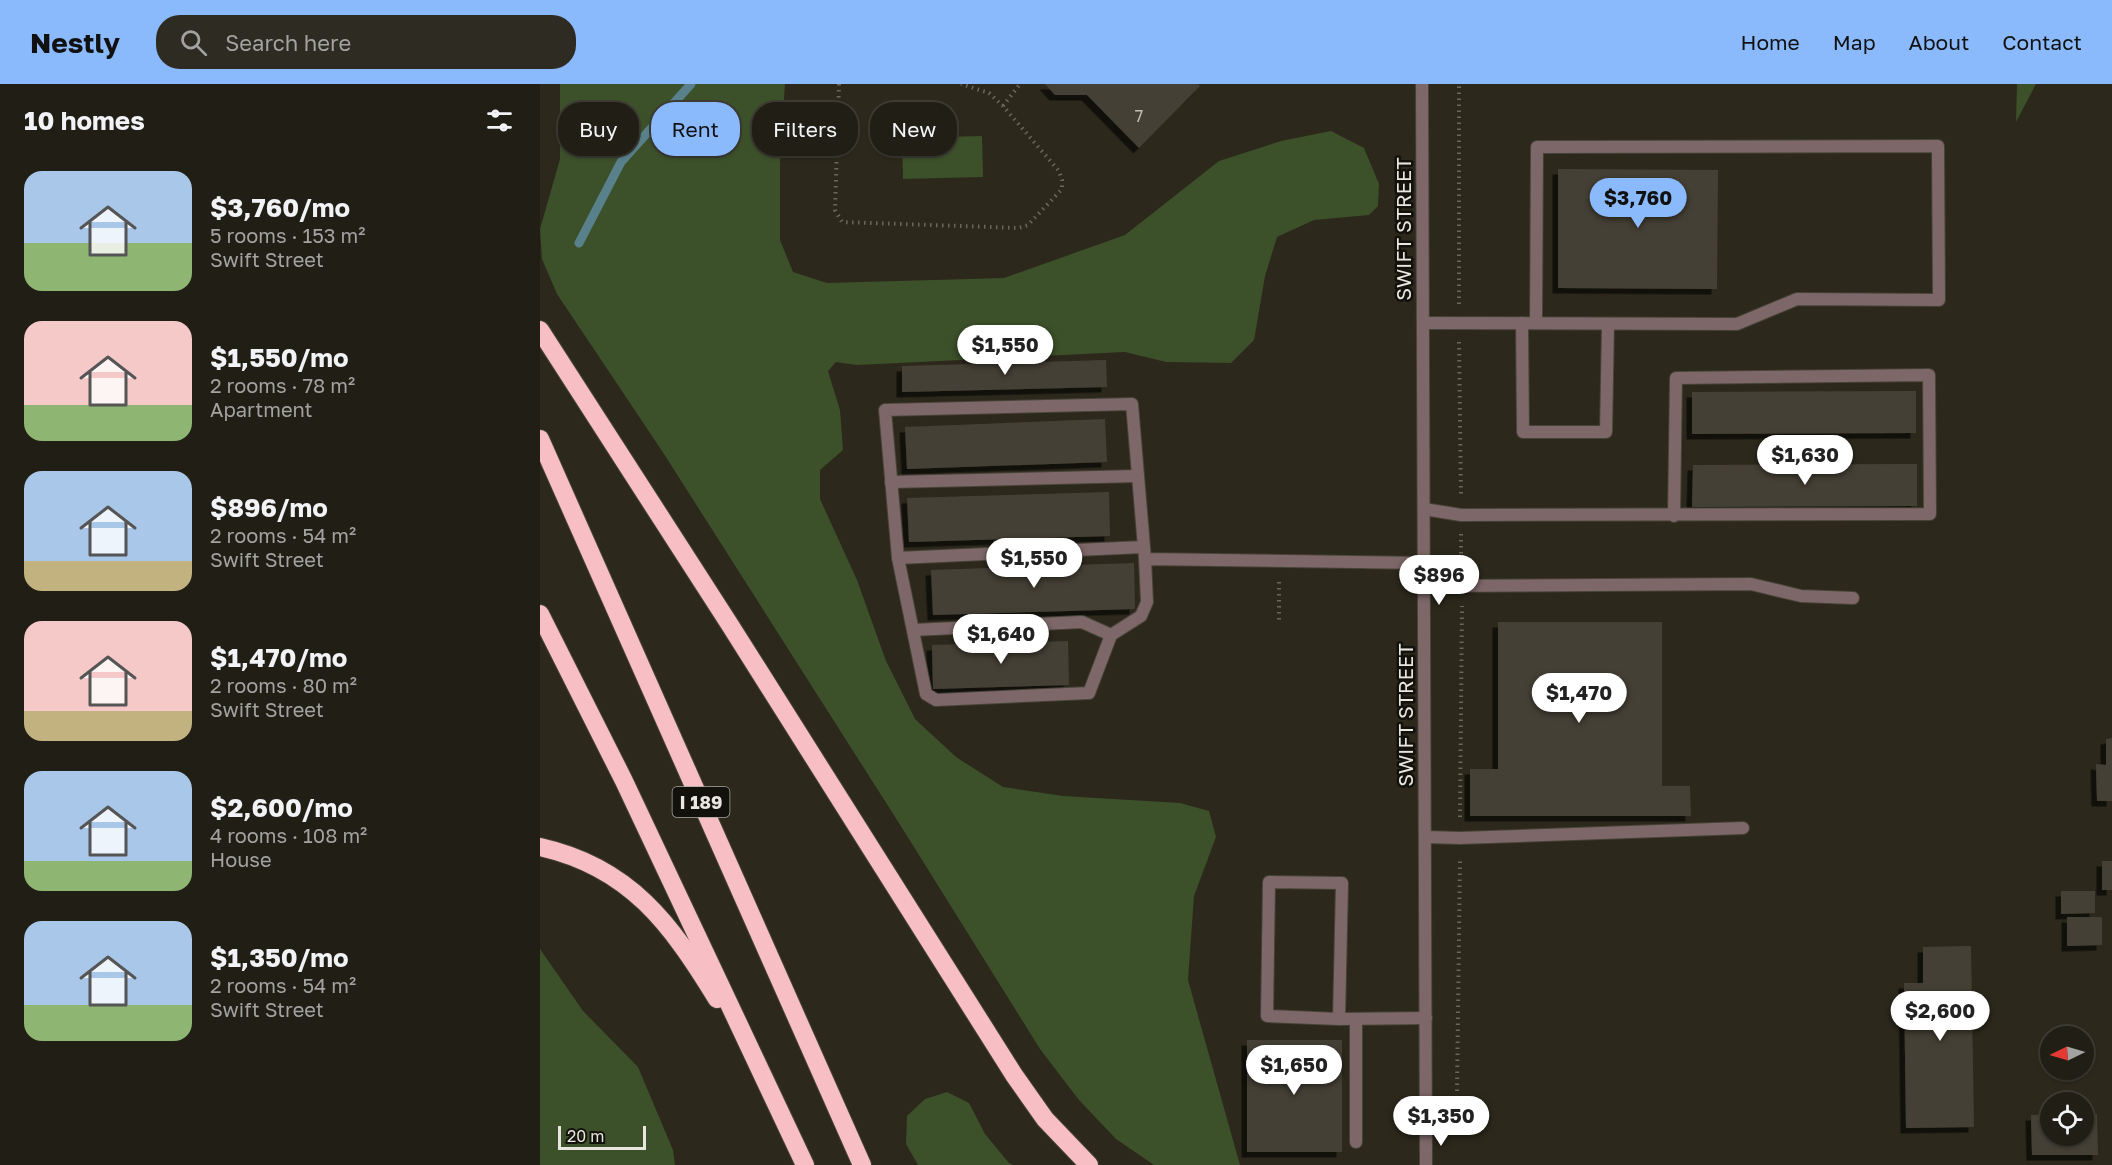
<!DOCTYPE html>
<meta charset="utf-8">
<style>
:root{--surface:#211e15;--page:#2d2b22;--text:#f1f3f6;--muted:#a2a2a0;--line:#3e3c34;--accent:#8bbafc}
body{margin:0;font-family:"Golos Text",sans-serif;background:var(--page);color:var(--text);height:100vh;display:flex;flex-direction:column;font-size:22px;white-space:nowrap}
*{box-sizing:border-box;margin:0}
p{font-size:20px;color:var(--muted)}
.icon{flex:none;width:33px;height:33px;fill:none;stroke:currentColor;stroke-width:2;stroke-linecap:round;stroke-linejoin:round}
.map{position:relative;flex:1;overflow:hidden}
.panel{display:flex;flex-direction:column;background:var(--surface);width:540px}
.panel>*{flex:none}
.hud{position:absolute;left:18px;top:18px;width:570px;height:54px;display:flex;gap:12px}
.needle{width:39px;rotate:265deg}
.fabs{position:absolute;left:1500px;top:942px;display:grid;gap:12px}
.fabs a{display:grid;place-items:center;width:54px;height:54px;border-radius:50%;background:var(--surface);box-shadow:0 2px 4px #0004,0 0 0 2px var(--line);font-size:30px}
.scale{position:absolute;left:18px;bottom:15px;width:88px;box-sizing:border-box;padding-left:6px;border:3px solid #e9e6df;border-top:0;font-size:16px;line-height:21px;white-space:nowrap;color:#e9e6df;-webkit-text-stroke:4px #13110c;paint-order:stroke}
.price{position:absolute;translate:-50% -51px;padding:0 14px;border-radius:21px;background:#fff;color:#222;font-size:20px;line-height:39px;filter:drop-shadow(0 2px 3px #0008)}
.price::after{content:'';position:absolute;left:50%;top:36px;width:18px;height:14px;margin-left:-9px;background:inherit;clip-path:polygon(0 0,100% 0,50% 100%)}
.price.on{background:var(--accent);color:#111}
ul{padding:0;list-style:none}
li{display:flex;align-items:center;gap:18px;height:150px;padding:0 24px}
li span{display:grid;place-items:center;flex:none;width:168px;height:120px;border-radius:18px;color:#555}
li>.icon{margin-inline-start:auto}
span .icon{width:72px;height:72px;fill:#fffc;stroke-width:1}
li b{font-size:26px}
h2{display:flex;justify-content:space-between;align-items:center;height:72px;padding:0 24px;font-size:26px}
.pill{padding:0 21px;border-radius:24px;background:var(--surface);box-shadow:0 2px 4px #0004,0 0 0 2px var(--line);font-size:21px;line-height:54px}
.pill.on{background:var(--accent);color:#111}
header{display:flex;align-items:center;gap:36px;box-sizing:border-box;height:84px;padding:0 30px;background:var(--accent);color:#111}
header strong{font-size:28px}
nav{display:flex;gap:33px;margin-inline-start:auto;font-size:21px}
.search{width:420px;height:54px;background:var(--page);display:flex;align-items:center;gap:15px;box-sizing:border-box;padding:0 21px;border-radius:24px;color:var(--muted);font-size:22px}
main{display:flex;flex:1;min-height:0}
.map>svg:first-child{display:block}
</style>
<header>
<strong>Nestly</strong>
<div class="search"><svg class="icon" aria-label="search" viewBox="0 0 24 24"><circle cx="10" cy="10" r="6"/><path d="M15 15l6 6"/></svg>Search here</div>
<nav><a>Home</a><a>Map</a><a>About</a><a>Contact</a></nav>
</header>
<main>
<section class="panel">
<h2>10 homes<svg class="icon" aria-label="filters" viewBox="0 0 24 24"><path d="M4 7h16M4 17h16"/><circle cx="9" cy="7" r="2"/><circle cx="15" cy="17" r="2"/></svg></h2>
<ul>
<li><span style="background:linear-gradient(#a9c7e8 60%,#8fb573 0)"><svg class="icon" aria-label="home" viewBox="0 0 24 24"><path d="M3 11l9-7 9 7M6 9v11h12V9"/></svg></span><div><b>$3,760/mo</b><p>5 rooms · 153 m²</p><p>Swift Street</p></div></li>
<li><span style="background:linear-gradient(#f6c9c9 70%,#8fb573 0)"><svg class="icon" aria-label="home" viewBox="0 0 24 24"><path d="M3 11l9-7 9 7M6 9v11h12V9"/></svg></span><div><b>$1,550/mo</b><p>2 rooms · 78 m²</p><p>Apartment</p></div></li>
<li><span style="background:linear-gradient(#a9c7e8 75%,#c2b280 0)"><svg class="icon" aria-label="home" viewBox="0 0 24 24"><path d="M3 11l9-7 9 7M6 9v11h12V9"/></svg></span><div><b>$896/mo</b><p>2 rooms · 54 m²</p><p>Swift Street</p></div></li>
<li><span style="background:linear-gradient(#f6c9c9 75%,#c2b280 0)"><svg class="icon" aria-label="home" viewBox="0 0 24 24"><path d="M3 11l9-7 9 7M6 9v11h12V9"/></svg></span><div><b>$1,470/mo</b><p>2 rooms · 80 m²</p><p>Swift Street</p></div></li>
<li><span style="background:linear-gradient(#a9c7e8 75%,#8fb573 0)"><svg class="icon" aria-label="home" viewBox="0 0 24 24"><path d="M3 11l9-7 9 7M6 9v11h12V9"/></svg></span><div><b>$2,600/mo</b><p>4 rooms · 108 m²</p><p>House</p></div></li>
<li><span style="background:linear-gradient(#a9c7e8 70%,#8fb573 0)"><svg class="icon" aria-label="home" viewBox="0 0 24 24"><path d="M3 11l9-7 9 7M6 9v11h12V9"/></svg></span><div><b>$1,350/mo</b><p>2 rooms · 54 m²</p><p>Swift Street</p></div></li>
</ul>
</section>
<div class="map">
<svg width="1572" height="1081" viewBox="0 0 1572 1081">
<defs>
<filter id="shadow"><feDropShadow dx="-5.5" dy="5.5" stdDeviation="0" flood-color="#0009"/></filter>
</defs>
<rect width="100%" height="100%" fill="#2c281c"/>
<g fill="#3c502a">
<path d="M20,0H245L240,78V156L253,188L287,199L464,194L585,151L679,77L741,57L791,47L824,64L839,100L838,122L829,131L774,136L737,153L725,192L714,256L691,279L626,278L585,268L317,281L296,278L288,287L300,326L303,366L280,386V415L317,496L346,577L375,635L416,673L463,703L523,712L640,719L669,727L676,753L654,812L648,896L700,1081H614L576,1055L539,1016L500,965L364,747L124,370L17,210L2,175L0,145L20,75Z"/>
<path d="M1477,0H1496L1476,38Z"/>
<path d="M442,52L443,93L363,95L362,54Z"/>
<path d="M0,865L43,927L98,983L133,1066L135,1081H0Z"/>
<path d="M407,1008L429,1019L445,1050L469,1079L473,1081H378L366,1060L367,1032L385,1015Z"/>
</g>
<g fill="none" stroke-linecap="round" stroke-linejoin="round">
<path stroke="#59818c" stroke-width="9" d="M39,159L81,78L151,0"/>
</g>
<g fill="#454135" filter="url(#shadow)">
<path d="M505,0H658L660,2L599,64L547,11H515Z"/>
<path d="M1018,85L1178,86L1177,205L1018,204Z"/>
<path d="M566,276L567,303L362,308V282Z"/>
<path d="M1376,307V349L1152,350V308Z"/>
<path d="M565,335L567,378L367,385L365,343Z"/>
<path d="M1377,380V422L1152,423L1153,381Z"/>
<path d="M569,408L570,452L369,458L367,414Z"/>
<path d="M594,479L595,525L393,531L391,486Z"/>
<path d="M958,538H1122V702H1150L1151,732H930V685H958Z"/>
<path d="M528,557L529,601L393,605L392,561Z"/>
<path d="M1572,654V717H1557L1556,680L1566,681V655Z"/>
<rect x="1562" y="777" width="10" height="29"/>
<path d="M1521,807H1555V829L1521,830Z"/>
<path d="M1527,833H1562V861L1527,862Z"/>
<path d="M1431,862L1434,1043L1366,1044L1364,899H1383V863Z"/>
<rect x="707" y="956" width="95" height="112"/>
<path d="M1544,1030H1557L1558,1071H1492L1491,1031H1510V1052H1544Z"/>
</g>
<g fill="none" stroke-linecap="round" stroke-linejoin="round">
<defs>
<g id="service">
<path d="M883,239L1197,240L1257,215L1399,216L1398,62L997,63L996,239"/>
<path d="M982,239L983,348H1066L1068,240"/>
<path d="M351,398L598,392"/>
<path d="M884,425L921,431L1390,430L1389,291L1136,294L1134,432"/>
<path d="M358,474L603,463"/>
<path d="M605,475L607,518L601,532L571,551L549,609L396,616L386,610L358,474L345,326L592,320L605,475L883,479"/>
<path d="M884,502L1211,500L1261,512L1313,514"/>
<path d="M373,546L542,538L571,551"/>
<path d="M885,753L920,754L1203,744"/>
<path d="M799,935L802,799L729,798L727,932L799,935L886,934"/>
<path d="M816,1058V935"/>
</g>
<path id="tertiary" d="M882,0L886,1081"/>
<g id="motorway">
<path d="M0,246L190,541L474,991L505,1035L549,1081"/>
<path d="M0,355L322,1081"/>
<path d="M0,530L84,697L265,1081"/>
<path d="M0,763C90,783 131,840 177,915"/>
</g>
</defs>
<use href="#service" stroke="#464337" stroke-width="14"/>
<use href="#tertiary" stroke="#464337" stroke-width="14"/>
<use href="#motorway" stroke="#464337" stroke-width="20"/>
<g stroke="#6a675c" stroke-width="4" stroke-dasharray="1.5 4.5" stroke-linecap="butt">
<path d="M299,0L295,126L302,138L479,144L488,141L522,105V96L519,87L463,22L449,9L421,0"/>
<path d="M463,22L480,0"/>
<path d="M919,220V0"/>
<path d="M919,258L921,412"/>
<path d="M921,450V481"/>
<path d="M739,498V539"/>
<path d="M920,733L922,522"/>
<path d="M917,1007L920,774"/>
</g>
<use href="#service" stroke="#7e6769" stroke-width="12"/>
<use href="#tertiary" stroke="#7e6769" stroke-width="12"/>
<use href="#motorway" stroke="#f7bec3" stroke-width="18"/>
</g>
<g text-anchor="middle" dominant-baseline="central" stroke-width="5" stroke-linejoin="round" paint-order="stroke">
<g font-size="16" fill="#c0bdb4">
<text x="599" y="32">7</text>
</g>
<rect fill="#13110c" stroke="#a9a6a0" stroke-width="1.5" x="132.5" y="703" width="57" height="30" rx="4.5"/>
<g font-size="18" font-weight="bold" fill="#e9e6df">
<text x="161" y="718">I 189</text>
</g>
<g font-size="20" fill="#e9e6df" stroke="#13110c">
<text transform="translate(863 145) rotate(-90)">SWIFT STREET</text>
<text transform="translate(865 631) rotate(-90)">SWIFT STREET</text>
</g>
</g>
</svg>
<div class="fabs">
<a><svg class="needle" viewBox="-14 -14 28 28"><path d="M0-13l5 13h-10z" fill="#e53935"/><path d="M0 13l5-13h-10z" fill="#a2a2a0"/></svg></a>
<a><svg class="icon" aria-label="locate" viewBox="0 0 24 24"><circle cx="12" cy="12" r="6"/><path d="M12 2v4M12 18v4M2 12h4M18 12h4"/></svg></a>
</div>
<div class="scale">20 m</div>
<b class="price on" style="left:1098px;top:145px">$3,760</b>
<b class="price" style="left:465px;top:292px">$1,550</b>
<b class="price" style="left:1265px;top:402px">$1,630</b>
<b class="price" style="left:494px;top:505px">$1,550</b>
<b class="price" style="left:899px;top:522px">$896</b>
<b class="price" style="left:461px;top:581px">$1,640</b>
<b class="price" style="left:1039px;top:640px">$1,470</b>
<b class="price" style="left:1400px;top:958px">$2,600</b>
<b class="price" style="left:754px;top:1012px">$1,650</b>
<b class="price" style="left:901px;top:1063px">$1,350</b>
<div class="hud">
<a class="pill">Buy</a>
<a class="pill on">Rent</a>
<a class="pill">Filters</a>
<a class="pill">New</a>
</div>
</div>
</main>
